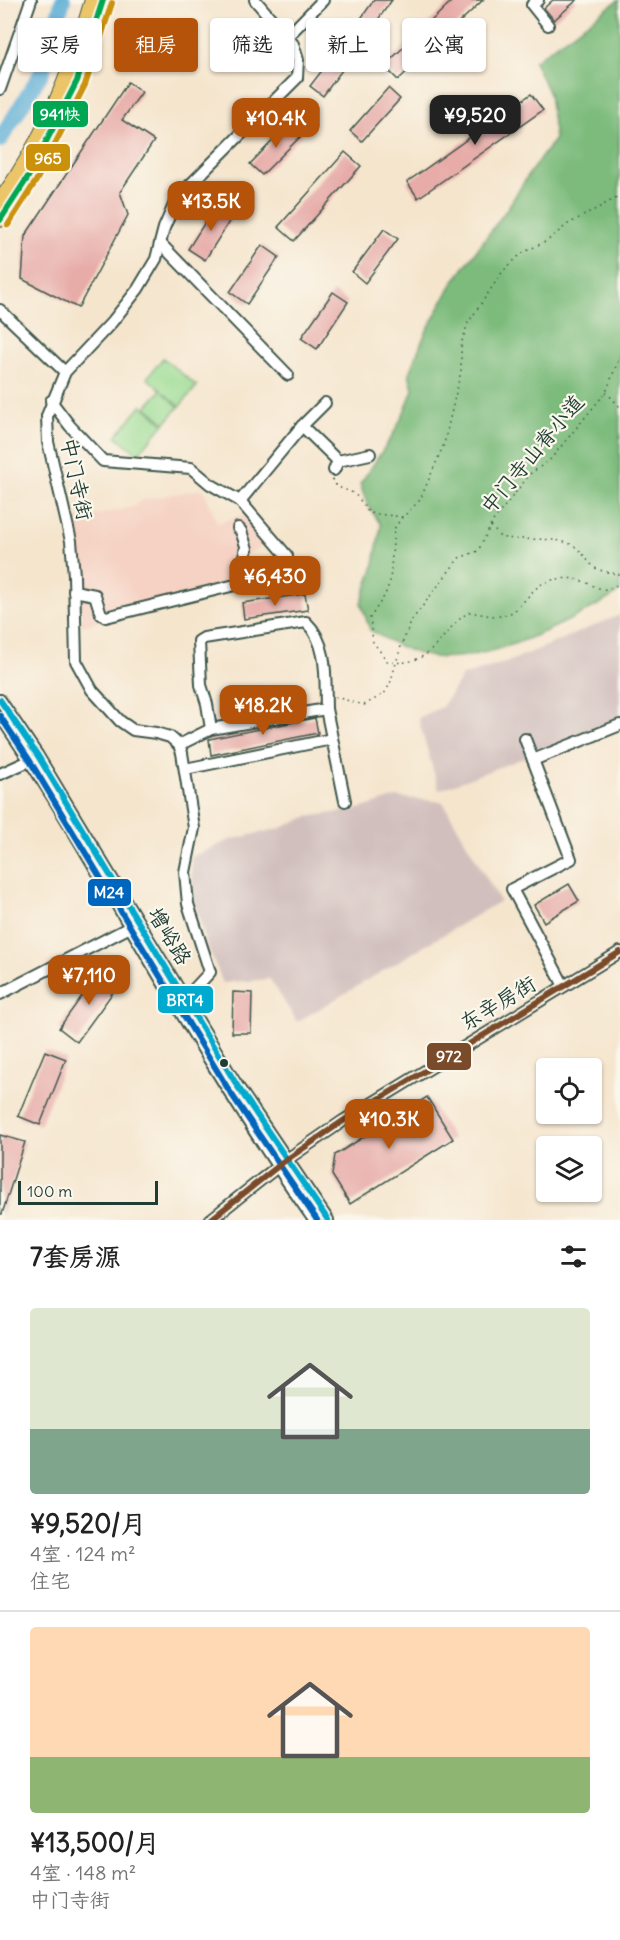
<!DOCTYPE html>
<html lang="zh">
<meta charset="utf-8">
<style>
:root{--surface:#fff;--page:#f2f2f2;--text:#222;--muted:#767676;--line:#e0e0e0;--accent:#b45309}
body{margin:0;font-family:Delius,"LXGW WenKai TC",sans-serif;background:var(--page);color:var(--text);height:100vh;display:flex;flex-direction:column;font-size:22px;white-space:nowrap}
*{box-sizing:border-box;margin:0}
p{font-size:20px;color:var(--muted)}
.icon{flex:none;width:33px;height:33px;fill:none;stroke:currentColor;stroke-width:2;stroke-linecap:round;stroke-linejoin:round}
.map{position:relative;height:1220px;overflow:hidden}
.drawer{display:flex;flex-direction:column;background:var(--surface);flex:1}
.drawer>*{flex:none}
.banner{position:absolute;left:18px;top:18px;width:585px;height:54px;display:flex;gap:12px}
.buttons{position:absolute;left:536px;top:1058px;display:grid;gap:12px}
.buttons a{display:grid;place-items:center;width:66px;height:66px;border-radius:6px;background:var(--surface);box-shadow:0 2px 4px #0004;font-size:30px}
.scale{position:absolute;left:18px;bottom:15px;width:140px;box-sizing:border-box;padding-left:6px;border:3px solid #1f3d34;border-top:0;font-size:16px;line-height:21px;white-space:nowrap;color:#1f3d34;-webkit-text-stroke:4px #fbf7ec;paint-order:stroke}
.price{position:absolute;translate:-50% -51px;padding:0 14px;border-radius:12px;background:var(--accent);color:#fff;font-size:20px;line-height:39px;filter:drop-shadow(0 2px 3px #0008)}
.price::after{content:'';position:absolute;left:50%;top:36px;width:18px;height:14px;margin-left:-9px;background:inherit;clip-path:polygon(0 0,100% 0,50% 100%)}
.price.current{background:#222;color:#fff}
ul{padding:0;list-style:none}
li{display:grid;align-content:center;gap:12px;height:318px;padding:0 30px}
li+li{border-top:2px solid var(--line)}
li span{display:grid;place-items:center;height:186px;border-radius:6px;color:#555}
li>.icon{margin-inline-start:auto}
span .icon{width:108px;height:108px;fill:#fffc;stroke-width:1}
li b{font-size:26px}
h2{display:flex;justify-content:space-between;align-items:center;height:72px;padding:0 30px;font-size:26px}
.chip{padding:0 21px;border-radius:6px;background:var(--surface);box-shadow:0 2px 4px #0004;font-size:21px;line-height:54px}
.chip.current{background:var(--accent);color:#fff}
.map>svg:first-child{display:block}
</style>
<div class="map">
<svg width="620" height="1220" viewBox="0 0 620 1220">
<rect width="100%" height="100%" fill="#fbf7ec"/>
<filter id="ink" filterUnits="userSpaceOnUse"><feTurbulence type="fractalNoise" baseFrequency=".0167" numOctaves="2"/><feDisplacementMap in="SourceGraphic" scale="12" xChannelSelector="R" yChannelSelector="G"/><feConvolveMatrix kernelMatrix="1 2 1 2 8 2 1 2 1" color-interpolation-filters="sRGB"/></filter>
<filter id="wash" filterUnits="userSpaceOnUse"><feTurbulence type="fractalNoise" baseFrequency=".008" numOctaves="4" result="noise"/><feDisplacementMap in="SourceGraphic" scale="24" xChannelSelector="R" yChannelSelector="G"/><feGaussianBlur stdDeviation="1.35" result="paint"/><feColorMatrix in="noise" values="0 0 0 0 0 0 0 0 0 0 0 0 0 0 0 0 0 1.4 0 .05"/><feComposite in="paint" operator="in"/></filter>
<g filter="url(#wash)">
<rect width="100%" height="100%" fill="#f5e5cd"/>
<path fill="#f5d2c3" d="M204,489L217,523L243,515L264,546L242,556L252,584L82,626L73,520L133,507L141,500Z"/>
<g fill="#d1bfbd">
<path d="M620,615V721L439,790L418,718L442,707L462,676L510,661Z"/>
<path d="M397,797L443,802L500,901L297,1022L270,979L223,983L206,942L193,896L191,857L230,840L281,828L307,817L359,809Z"/>
</g>
<g fill="#9adb92" stroke="#5c8c63" stroke-width="1.5">
<path d="M163,358L197,386L180,406L163,392L179,407L165,423L146,407L161,390L147,378Z"/>
<path d="M142,405L164,424L138,454L116,436Z"/>
</g>
<path fill="#7bbb7c" stroke="#4d7c58" stroke-width="1.5" d="M619,0L620,590L615,595C567,623 491,663 433,657C411,654 389,641 370,630L361,603L373,569L381,525L367,504L360,484L391,438L402,417L413,390L409,373L425,334L452,284L507,209L531,171L555,139L549,94L534,61Z"/>
<g fill="none" stroke-linecap="round" stroke-linejoin="round">
<path stroke="#5badd6" stroke-width="16" d="M0,140L42,72L63,0"/>
</g>
<g id="blocks">
<g fill="#e7aba8">
<path d="M374,0H392L369,32L357,24Z"/>
<path d="M453,0H483L398,80L384,66Z"/>
<path d="M553,0H577L554,20L544,8Z"/>
<path d="M344,42L356,51L323,96L310,86Z"/>
<path d="M128,82L142,92L122,120L154,141L120,192L128,215L78,308L22,279L25,236Z"/>
<path d="M388,88L400,99L362,141L350,131Z"/>
<path d="M531,94L543,110L418,198L407,182Z"/>
<path d="M290,123L302,135L262,175L250,164Z"/>
<path d="M345,152L361,166L294,241L278,227Z"/>
<path d="M217,203L234,214L205,260L188,249Z"/>
<path d="M384,229L398,239L365,283L352,272Z"/>
<path d="M262,245L279,257L247,304L230,292Z"/>
<path d="M333,292L348,302L317,349L301,338Z"/>
<path d="M305,594L308,610L244,619L242,603Z"/>
<path d="M315,718L318,733L211,755L209,739Z"/>
<path d="M569,884L579,901L544,922L534,905Z"/>
<path d="M100,971L119,984L77,1042L59,1028Z"/>
<path d="M233,992L252,993L251,1033H232Z"/>
<path d="M45,1051L66,1059L40,1125L18,1116Z"/>
<path d="M427,1097L453,1139L350,1204L332,1175L335,1155Z"/>
<path d="M0,1135L25,1142L2,1214H0Z"/>
</g>
</g>
</g>
<g filter="url(#ink)">
<use href="#blocks" fill-opacity="0" stroke="#3f564b" stroke-width="1.5"/>
<g fill="none" stroke-linecap="round" stroke-linejoin="round">
<defs>
<g id="minor">
<path d="M538,0L532,5L548,25"/>
<path d="M287,37L323,0"/>
<path d="M0,89L31,0"/>
<path d="M160,243L288,375"/>
<path d="M0,310L65,372"/>
<path d="M51,401L70,426L103,461L191,468L210,484L240,501L287,556"/>
<path d="M302,426L338,461L334,470"/>
<path d="M338,461L370,454"/>
<path d="M240,501L302,426L325,403"/>
<path d="M74,591L95,595L101,614L106,617L247,582L251,575L245,551L247,549L241,531L238,528"/>
<path d="M0,700L38,756L238,1087L328,1220"/>
<path d="M326,709L345,801"/>
<path d="M0,716C42,777 79,841 117,905C180,1012 243,1119 314,1220"/>
<path d="M525,739L571,859L512,889L564,986"/>
<path d="M179,745L211,729L326,709C325,680 329,644 306,622L204,638L199,641L201,685L207,704L211,729"/>
<path d="M533,760L620,725"/>
<path d="M185,769L332,739"/>
<path d="M0,774L29,761"/>
<path d="M0,994L130,927"/>
<path d="M185,999L210,972L188,904L185,872L194,828L182,753L179,745L170,737L156,733L133,730L120,721L92,690L76,661L74,575L71,541L48,442L47,416L65,372L112,322L138,289L156,259L164,228L177,198L297,78L298,60L293,44L255,0"/>
<path d="M210,1220L286,1160L343,1121L620,952"/>
</g>
<g id="major">
<path d="M0,201C43,141 72,71 92,0"/>
<path d="M0,220L28,177L77,81L103,0"/>
</g>
</defs>
<use href="#minor" stroke="#3f564b" stroke-width="14"/>
<use href="#major" stroke="#3f564b" stroke-width="16"/>
<g stroke="#3f564b" stroke-width="1.5" stroke-dasharray="1.5 4.5" stroke-linecap="butt">
<path d="M606,392L620,407"/>
<path d="M332,479C337,490 344,488 353,493C359,497 364,507 369,513L403,517L420,500L444,444L461,371V344L468,323L503,271L522,253L547,241L568,224L620,196"/>
<path d="M402,517L394,529L390,581L385,595L370,618L373,642L388,662C436,667 437,633 469,612C478,613 487,616 496,616C521,618 527,587 549,581C558,578 573,577 582,581C597,586 605,596 620,582"/>
<path d="M491,526L500,537C521,542 557,535 574,546C583,551 588,564 597,569C604,572 613,573 620,575"/>
<path d="M335,697L364,705L384,694L390,684L401,646L412,620L459,558L478,551L493,521L531,473L549,461L606,392L620,356"/>
</g>
<use href="#minor" stroke="#fff" stroke-width="10"/>
<use href="#major" stroke="#edc569" stroke-width="14"/>
<defs>
<path id="bus-1" d="M0,700L38,756L238,1087L328,1220"/>
<path id="bus-2" d="M0,716L30,761L230,1092L317,1220"/>
<path id="bus-3" d="M210,1220L286,1160L343,1121L620,952"/>
<path id="bus-4" d="M0,220L28,177L77,81L103,0"/>
<path id="bus-5" d="M8,225L36,181L85,85L112,3"/>
</defs>
<use href="#bus-1" stroke="#fbf7ec" stroke-width="10"/>
<use href="#bus-2" stroke="#fbf7ec" stroke-width="10"/>
<use href="#bus-3" stroke="#fbf7ec" stroke-width="10"/>
<use href="#bus-4" stroke="#fbf7ec" stroke-width="10"/>
<use href="#bus-5" stroke="#fbf7ec" stroke-width="10"/>
<use href="#bus-1" stroke="#00a9ce" stroke-width="6"/>
<use href="#bus-2" stroke="#0065bd" stroke-width="6"/>
<use href="#bus-3" stroke="#7a4b2a" stroke-width="6"/>
<use href="#bus-4" stroke="#00a651" stroke-width="6"/>
<use href="#bus-5" stroke="#cc910a" stroke-width="6"/>
</g>
</g>
<circle fill="#1f3d34" stroke="#fbf7ec" stroke-width="2" cx="224" cy="1063" r="5"/>
<g text-anchor="middle" dominant-baseline="central" stroke-width="4.5" stroke-linejoin="round" paint-order="stroke">
<g font-size="21" fill="#1f3d34" stroke="#fbf7ec">
<text transform="translate(532 454) rotate(-50)">中门寺山脊小道</text>
<text transform="translate(77 479) rotate(78)">中门寺街</text>
<text transform="translate(170 936) rotate(59)">增峪路</text>
<text transform="translate(498 1003) rotate(-31)">东辛房街</text>
</g>
</g>
<g stroke="#fbf7ec" stroke-width="2">
<rect x="32" y="100" width="57" height="28" rx="6" fill="#00a651"/>
<rect x="25" y="143" width="46" height="29" rx="6" fill="#cc910a"/>
<rect x="87" y="878" width="45" height="29" rx="6" fill="#0065bd"/>
<rect x="157" y="985" width="57" height="29" rx="6" fill="#00a9ce"/>
<rect x="426" y="1042" width="46" height="29" rx="6" fill="#7a4b2a"/>
</g>
<g font-size="16" text-anchor="middle" font-weight="bold" fill="#fff">
<text x="60" y="120">941快</text>
<text x="48" y="164">965</text>
<text x="109" y="898">M24</text>
<text x="185" y="1006">BRT4</text>
<text x="449" y="1062">972</text>
</g>
</svg>
<div class="buttons">
<a><svg class="icon" aria-label="locate" viewBox="0 0 24 24"><circle cx="12" cy="12" r="6"/><path d="M12 2v4M12 18v4M2 12h4M18 12h4"/></svg></a>
<a><svg class="icon" aria-label="layers" viewBox="0 0 24 24"><path d="M12 4l9 5-9 5-9-5zM3 14l9 5 9-5"/></svg></a>
</div>
<div class="scale">100 m</div>
<b class="price current" style="left:475px;top:146px">¥9,520</b>
<b class="price" style="left:276px;top:149px">¥10.4K</b>
<b class="price" style="left:211px;top:232px">¥13.5K</b>
<b class="price" style="left:275px;top:607px">¥6,430</b>
<b class="price" style="left:263px;top:736px">¥18.2K</b>
<b class="price" style="left:89px;top:1006px">¥7,110</b>
<b class="price" style="left:389px;top:1150px">¥10.3K</b>
<div class="banner">
<a class="chip">买房</a>
<a class="chip current">租房</a>
<a class="chip">筛选</a>
<a class="chip">新上</a>
<a class="chip">公寓</a>
</div>
</div>
<section class="drawer">
<h2>7套房源<svg class="icon" aria-label="filters" viewBox="0 0 24 24"><path d="M4 7h16M4 17h16"/><circle cx="9" cy="7" r="2"/><circle cx="15" cy="17" r="2"/></svg></h2>
<ul>
<li><span style="background:linear-gradient(#dfe7d0 65%,#7fa58c 0)"><svg class="icon" aria-label="home" viewBox="0 0 24 24"><path d="M3 11l9-7 9 7M6 9v11h12V9"/></svg></span><div><b>¥9,520/月</b><p>4室 · 124 m²</p><p>住宅</p></div></li>
<li><span style="background:linear-gradient(#ffd9b3 70%,#8fb573 0)"><svg class="icon" aria-label="home" viewBox="0 0 24 24"><path d="M3 11l9-7 9 7M6 9v11h12V9"/></svg></span><div><b>¥13,500/月</b><p>4室 · 148 m²</p><p>中门寺街</p></div></li>
</ul>
</section>
